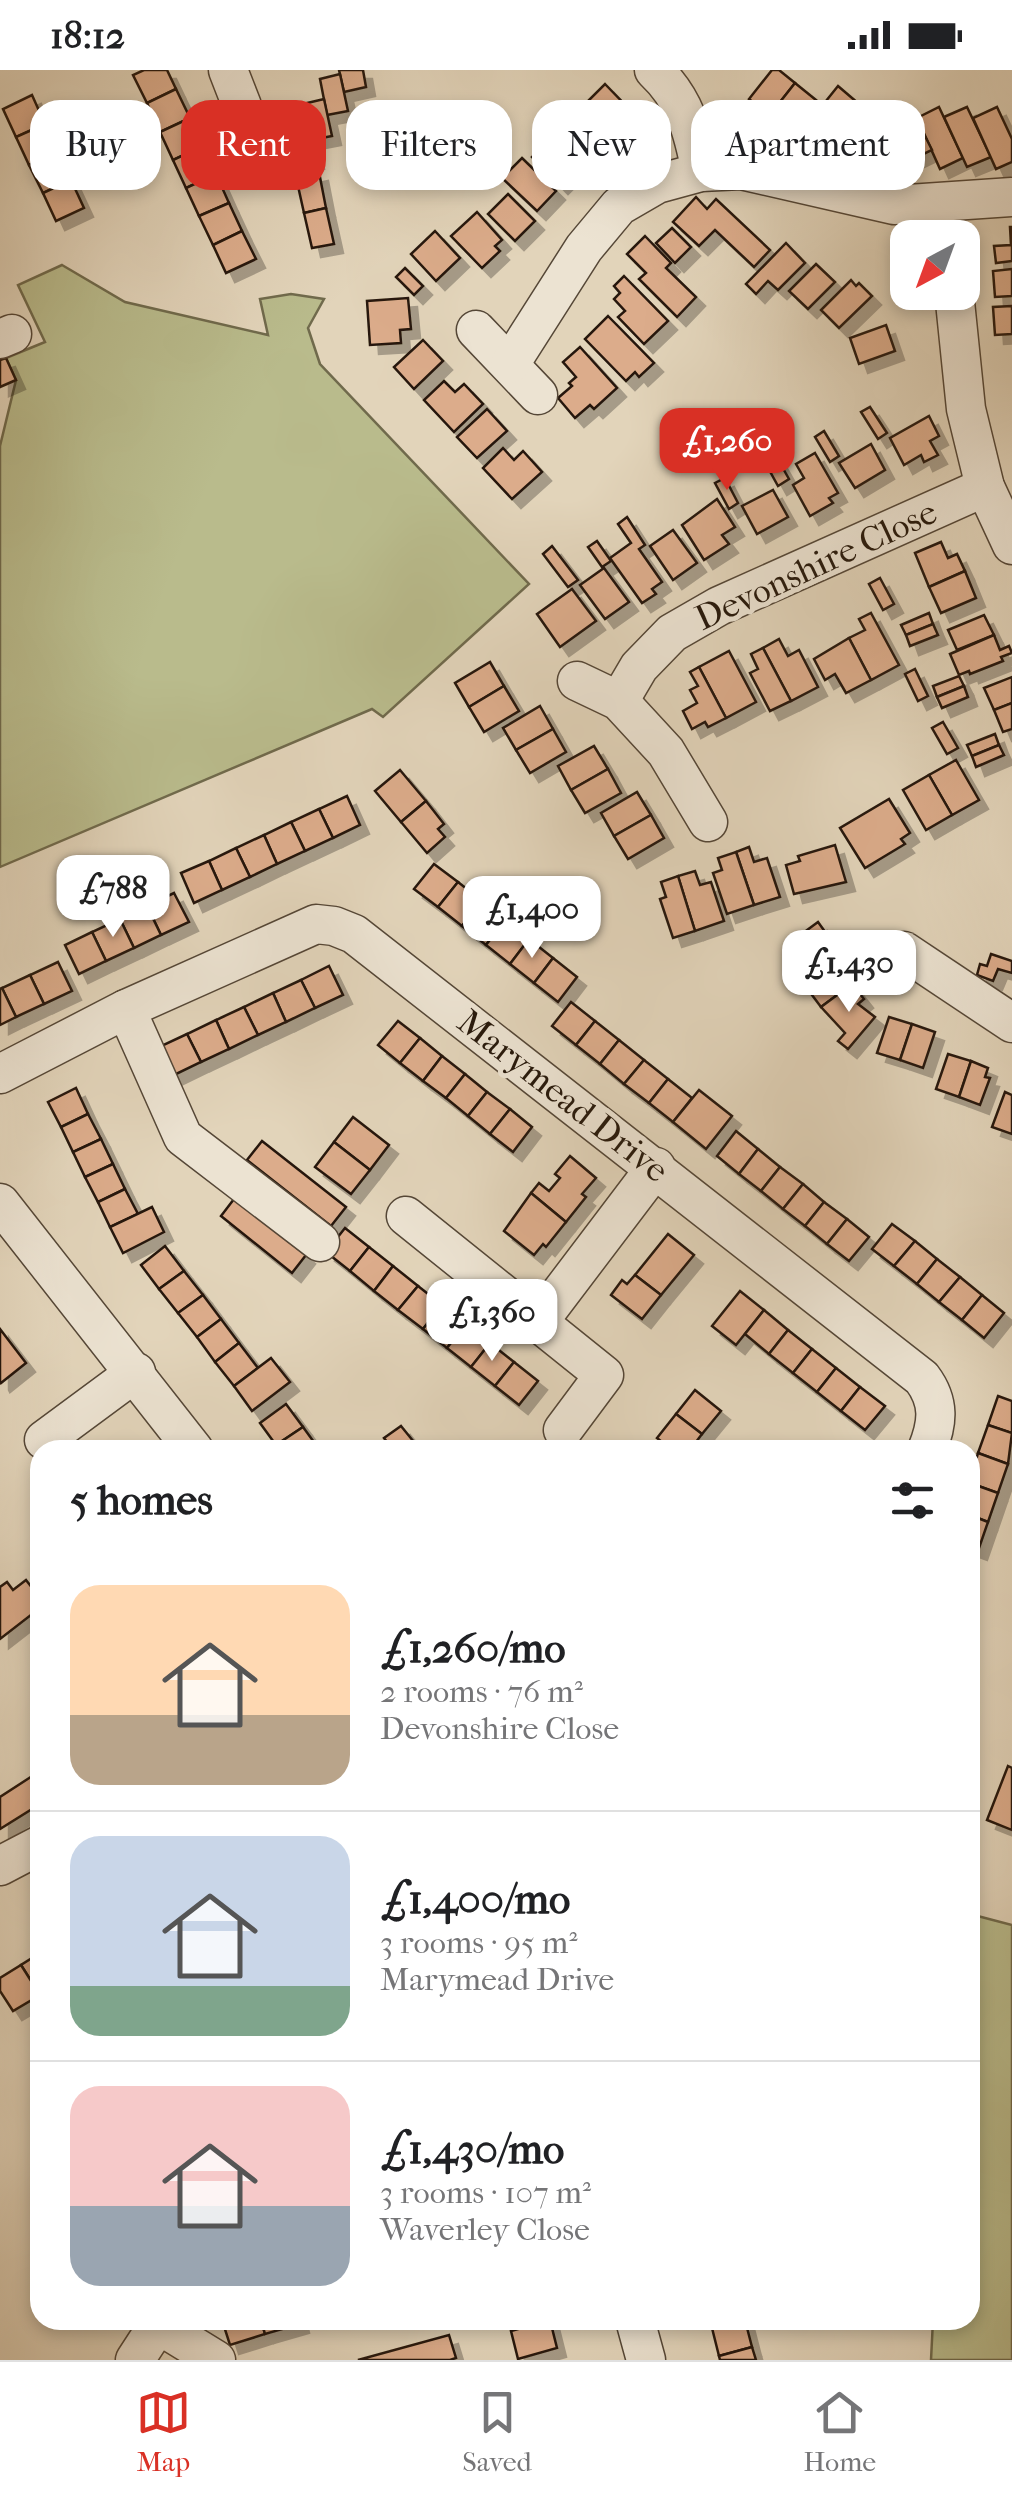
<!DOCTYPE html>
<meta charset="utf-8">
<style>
:root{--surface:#fff;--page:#f6f6f6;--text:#202124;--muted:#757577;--line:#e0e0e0;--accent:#d93025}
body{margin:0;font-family:"IM FELL French Canon",serif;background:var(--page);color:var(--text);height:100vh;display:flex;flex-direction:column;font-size:38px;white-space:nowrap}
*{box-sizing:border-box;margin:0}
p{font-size:32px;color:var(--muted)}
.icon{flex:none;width:55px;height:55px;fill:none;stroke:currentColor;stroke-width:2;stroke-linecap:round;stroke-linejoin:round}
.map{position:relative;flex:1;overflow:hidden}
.sheet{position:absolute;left:30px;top:1370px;width:950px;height:890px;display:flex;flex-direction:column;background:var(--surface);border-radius:30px;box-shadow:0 5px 15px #0003}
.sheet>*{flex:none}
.hud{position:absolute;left:30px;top:30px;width:952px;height:90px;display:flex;gap:20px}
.needle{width:65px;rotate:221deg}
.buttons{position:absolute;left:890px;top:150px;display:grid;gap:20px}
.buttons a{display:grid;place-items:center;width:90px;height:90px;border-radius:20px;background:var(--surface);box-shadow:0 5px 15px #0003;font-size:50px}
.price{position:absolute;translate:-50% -85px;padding:0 22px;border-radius:20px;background:#fff;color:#222;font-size:32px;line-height:65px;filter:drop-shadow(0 2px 5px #0008)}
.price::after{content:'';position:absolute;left:50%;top:60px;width:30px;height:22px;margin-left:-15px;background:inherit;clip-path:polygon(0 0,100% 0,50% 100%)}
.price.on{background:var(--accent);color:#fff}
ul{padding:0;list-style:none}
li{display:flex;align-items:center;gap:30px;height:250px;padding:0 40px}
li+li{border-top:2px solid var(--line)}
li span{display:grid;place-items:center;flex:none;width:280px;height:200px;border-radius:30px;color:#555}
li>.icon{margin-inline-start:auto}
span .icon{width:120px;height:120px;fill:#fffc;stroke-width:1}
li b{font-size:42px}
h2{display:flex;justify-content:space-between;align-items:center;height:120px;padding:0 40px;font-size:42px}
.tag{padding:0 35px;border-radius:30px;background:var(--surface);box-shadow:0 5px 15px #0003;font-size:35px;line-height:90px}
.tag.on{background:var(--accent);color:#fff}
.status{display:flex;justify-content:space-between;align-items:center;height:70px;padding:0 50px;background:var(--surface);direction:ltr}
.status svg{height:28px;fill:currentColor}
.tab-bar{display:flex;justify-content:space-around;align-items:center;height:140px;border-top:2px solid var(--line);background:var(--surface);font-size:28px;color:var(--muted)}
.tab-bar a{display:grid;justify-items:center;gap:5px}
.tab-bar .on{color:var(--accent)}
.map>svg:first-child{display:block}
</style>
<div class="status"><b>18:12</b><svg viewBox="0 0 49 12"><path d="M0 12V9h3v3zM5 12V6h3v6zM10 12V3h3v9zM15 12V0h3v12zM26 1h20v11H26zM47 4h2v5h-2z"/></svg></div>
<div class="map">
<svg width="1012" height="2290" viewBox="0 0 1012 2290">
<defs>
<filter id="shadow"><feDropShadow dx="9" dy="9" stdDeviation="0" flood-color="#0004"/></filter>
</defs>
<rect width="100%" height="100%" fill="#e2d4ba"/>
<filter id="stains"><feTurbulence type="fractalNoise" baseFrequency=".002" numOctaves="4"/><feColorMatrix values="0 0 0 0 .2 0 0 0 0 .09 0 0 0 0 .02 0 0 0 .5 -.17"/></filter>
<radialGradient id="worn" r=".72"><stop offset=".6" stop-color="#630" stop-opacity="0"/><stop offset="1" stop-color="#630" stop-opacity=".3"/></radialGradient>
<g fill="#b9bb8c" stroke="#706a4c" stroke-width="2.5">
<path d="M62,195L125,232L268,265L260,229L291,224L324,229L308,258L320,294L529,514L383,647L372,639L0,797V376L16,310L6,288L45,272L18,215Z"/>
<path d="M970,1844L1012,1855V2290H931L933,2250H970Z"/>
</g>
<g fill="#dcac8b" stroke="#26180b" stroke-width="2.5" filter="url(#shadow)">
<path d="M144,0H167L176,19L147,33L133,5Z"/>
<path d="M339,0H363L366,17L344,22Z"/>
<path d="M772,0H779L795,13L769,46L749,29Z"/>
<path d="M340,4L348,41L327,45L320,9Z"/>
<path d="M795,13L816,30L790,62L769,46Z"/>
<path d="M605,14L632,42L610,63L583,36Z"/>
<path d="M838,16L859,34L836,63L814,46Z"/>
<path d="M176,19L190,48L160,62L147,33Z"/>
<path d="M32,25L45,54L16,67L3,39Z"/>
<path d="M324,29L332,66L311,70L303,34Z"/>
<path d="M859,34L881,51L859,77L838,60Z"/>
<path d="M939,37L963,88L940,99L917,48Z"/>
<path d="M967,37L991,87L967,97L944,47Z"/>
<path d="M997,37L1012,69V92L996,99L973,48Z"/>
<path d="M891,39L911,55L896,73L877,56Z"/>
<path d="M578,43L605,69L586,89L559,62Z"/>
<path d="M190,48L203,76L173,90L160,62Z"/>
<path d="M307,53L315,90L294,94L286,58Z"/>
<path d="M45,54L58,82L29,95L16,67Z"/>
<path d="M921,58L932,80L913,89L903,66Z"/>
<path d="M552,68L579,95L559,115L532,87Z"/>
<path d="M203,76L216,104L186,118L173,90Z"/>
<path d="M58,82L71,110L43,123L29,95Z"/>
<path d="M522,88L556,121L537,141L502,108Z"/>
<path d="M319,102L326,138L304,143L296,107Z"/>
<path d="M216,104L229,133L199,146L186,118Z"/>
<path d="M71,110L84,138L56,151L43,123Z"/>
<path d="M508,124L535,151L515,171L488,144Z"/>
<path d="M696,127L707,139L716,129L770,180L754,197L715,160L699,176L673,152Z"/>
<path d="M229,133L242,161L213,175L199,146Z"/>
<path d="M326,138L334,174L312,178L304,143Z"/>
<path d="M477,142L502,170L495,176L500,181L482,198L451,166Z"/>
<path d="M1010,157H1012V191L996,193L994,176L1011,175Z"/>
<path d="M672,158L691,177L675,193L656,173Z"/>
<path d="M242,161L256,189L226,203L213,175Z"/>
<path d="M435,161L460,188L436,211L411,184Z"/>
<path d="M645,166L671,193L666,198L696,227L677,247L639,209L646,203L627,184Z"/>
<path d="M786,173L805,193L778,220L768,211L756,224L746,214Z"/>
<path d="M816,194L835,212L808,239L789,221Z"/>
<path d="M405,198L423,216L414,225L396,207Z"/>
<path d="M1012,199V226L995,227L993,201Z"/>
<path d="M624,206L668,251L644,274L618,247L625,241L614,229L620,223L614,216Z"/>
<path d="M851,210L856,216L859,213L872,226L839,258L821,240Z"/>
<path d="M408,228L411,259L400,260L401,273L370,275L367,231Z"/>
<path d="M1012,236V264L995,265L993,237Z"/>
<path d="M608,246L654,293L639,307L635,302L626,311L585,269Z"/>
<path d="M886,255L895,281L859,294L850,268Z"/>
<path d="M423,270L443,291L414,319L394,297Z"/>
<path d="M580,277L617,318L594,339L590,335L575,348L558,328L572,316L569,313L576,307L563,292Z"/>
<path d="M6,288L16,310L0,317V290Z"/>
<path d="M444,311L455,322L464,314L483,334L454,362L424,330Z"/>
<path d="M870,337L887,363L878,369L861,342Z"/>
<path d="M487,339L507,361L477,388L457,367Z"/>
<path d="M929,346L939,366L930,371L938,385L924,392L921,385L904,395L890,368Z"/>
<path d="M824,361L839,386L830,392L815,367Z"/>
<path d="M871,374L885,400L855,418L839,393Z"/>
<path d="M503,378L514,390L523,381L542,402L512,429L483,398Z"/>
<path d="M772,379L789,409L778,416L761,385Z"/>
<path d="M815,383L838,423L829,428L833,433L810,446L793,415L804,408L796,394Z"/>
<path d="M725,408L738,433L729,439L715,413Z"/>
<path d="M773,420L788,447L757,464L742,436Z"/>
<path d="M717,429L735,457L722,465L729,474L704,490L682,455Z"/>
<path d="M627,447L645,475L639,479L662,512L652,519L656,524L642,533L610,488L631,473L618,454Z"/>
<path d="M673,460L697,493L673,510L650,476Z"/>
<path d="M597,471L611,491L602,497L588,477Z"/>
<path d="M941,472L948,488L957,484L965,501L929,517L915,483Z"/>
<path d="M552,476L578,510L568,517L543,484Z"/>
<path d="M604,498L629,532L605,549L580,515Z"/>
<path d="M965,501L976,528L941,543L929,517Z"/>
<path d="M880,508L894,534L883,540L869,514Z"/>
<path d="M572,519L596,551L560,577L537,544Z"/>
<path d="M871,543L899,595L871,610L849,568L865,560L859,549Z"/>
<path d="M929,543L933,554L906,565L901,555Z"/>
<path d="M984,545L994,565L957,580L948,560Z"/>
<path d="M933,554L938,565L910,576L906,565Z"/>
<path d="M994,565L1000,580L1009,576L1012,583L1001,587L1003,591L970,604L969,601L959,605L950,584Z"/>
<path d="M849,568L871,610L846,623L835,604L825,610L814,589Z"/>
<path d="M779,569L788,586L799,580L818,617L791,631L763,578Z"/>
<path d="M763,578L791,631L770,641L750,603L758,599L751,584Z"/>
<path d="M729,581L756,632L726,648L699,597Z"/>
<path d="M490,592L504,616L469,637L455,613Z"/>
<path d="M699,597L726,648L708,657L705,652L692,659L683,641L697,633L690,620L698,616L690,602Z"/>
<path d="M915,599L928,626L918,631L905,604Z"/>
<path d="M959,606L964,616L937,627L933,616Z"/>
<path d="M1012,607V633L994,640L984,618Z"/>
<path d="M504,616L519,641L484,662L469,637Z"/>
<path d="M964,616L968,627L942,638L937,627Z"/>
<path d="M1012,633V659L1003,662L994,640Z"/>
<path d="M540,636L553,659L516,680L503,658Z"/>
<path d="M943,652L958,678L947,684L932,658Z"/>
<path d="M553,659L566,682L530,703L516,680Z"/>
<path d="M995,664L999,675L972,686L967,675Z"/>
<path d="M999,675L1004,685L976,697L972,686Z"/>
<path d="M594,676L608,699L571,720L558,696Z"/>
<path d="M956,690L979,730L952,745L929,705Z"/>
<path d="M608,699L621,723L585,743L571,720Z"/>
<path d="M400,700L426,731L401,752L375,721Z"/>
<path d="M929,705L952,745L926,760L903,720Z"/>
<path d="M637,722L651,745L614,766L601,743Z"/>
<path d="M347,726L360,755L333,768L319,739Z"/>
<path d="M889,729L910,763L901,769L905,774L865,798L840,758Z"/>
<path d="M426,731L444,754L438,759L445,767L427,783L401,752Z"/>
<path d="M319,739L333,768L305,781L291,752Z"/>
<path d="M651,745L664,768L628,789L614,766Z"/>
<path d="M291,752L305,781L277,794L264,765Z"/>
<path d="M264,765L277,794L250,807L236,778Z"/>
<path d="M835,775L846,812L794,824L786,795L800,791L798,786Z"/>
<path d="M749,777L754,792L767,788L780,827L754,835L736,782Z"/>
<path d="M236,778L250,807L222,820L209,791Z"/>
<path d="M736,782L754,835L727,844L713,803L722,800L718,788Z"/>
<path d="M209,791L222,820L194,833L181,803Z"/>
<path d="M434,794L458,812L438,837L414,819Z"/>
<path d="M695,801L700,815L711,812L724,851L695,861L678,806Z"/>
<path d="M678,806L695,861L673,868L660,829L666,827L661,812Z"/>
<path d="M458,812L482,831L462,856L438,837Z"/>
<path d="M174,823L189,852L161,865L147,836Z"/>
<path d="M482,831L505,850L486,875L462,856Z"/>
<path d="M147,836L161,865L134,878L120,849Z"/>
<path d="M120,849L134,878L106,891L92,862Z"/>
<path d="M505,850L529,869L510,894L486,875Z"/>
<path d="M818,852L836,877L818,890L799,866Z"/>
<path d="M92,862L106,891L79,904L65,875Z"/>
<path d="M529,869L553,888L534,913L510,894Z"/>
<path d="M991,884L1012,891V903L998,899L993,911L977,905L980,894L987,896Z"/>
<path d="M553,888L577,907L558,932L534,913Z"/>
<path d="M834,889L852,914L821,937L803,913Z"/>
<path d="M58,892L72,921L44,934L30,905Z"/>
<path d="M329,896L343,925L315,938L301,910Z"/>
<path d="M30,905L44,934L16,947L2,918Z"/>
<path d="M301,910L315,938L286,952L273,923Z"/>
<path d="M852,914L864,929L858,934L875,947L848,979L838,971L845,963L821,937Z"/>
<path d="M2,918L16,947L0,955V919Z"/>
<path d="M273,923L286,952L258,965L244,937Z"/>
<path d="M571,932L595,951L576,975L552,956Z"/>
<path d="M244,937L258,965L229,979L216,950Z"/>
<path d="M889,947L912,954L900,990L877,983Z"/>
<path d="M216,950L229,979L201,992L187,964Z"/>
<path d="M398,951L420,968L400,993L378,975Z"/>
<path d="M595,951L619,970L600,994L576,975Z"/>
<path d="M912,954L935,962L923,998L900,990Z"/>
<path d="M187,964L201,992L172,1006L159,977Z"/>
<path d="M420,968L442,986L423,1011L400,993Z"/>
<path d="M619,970L644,990L624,1014L600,994Z"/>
<path d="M948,984L971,991L959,1027L936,1019Z"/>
<path d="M442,986L465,1004L446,1028L423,1011Z"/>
<path d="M644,990L668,1009L649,1033L624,1014Z"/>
<path d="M971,991L988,998L985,1007L990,1008L980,1035L959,1027Z"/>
<path d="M465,1004L487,1022L468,1046L446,1028Z"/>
<path d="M668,1009L692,1028L673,1052L649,1033Z"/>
<path d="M76,1018L88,1044L61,1057L48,1032Z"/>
<path d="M699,1020L732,1046L706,1079L673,1052Z"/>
<path d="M487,1022L510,1039L490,1064L468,1046Z"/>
<path d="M1005,1022L1012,1025V1064L992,1057Z"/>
<path d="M510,1039L532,1057L513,1082L490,1064Z"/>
<path d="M88,1044L101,1069L73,1082L61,1057Z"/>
<path d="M353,1047L389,1075L370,1100L334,1072Z"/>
<path d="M736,1061L758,1079L739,1104L717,1086Z"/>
<path d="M101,1069L113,1094L85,1107L73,1082Z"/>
<path d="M262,1071L346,1137L331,1156L247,1090Z"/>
<path d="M334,1072L370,1100L351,1124L315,1097Z"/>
<path d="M758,1079L780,1097L761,1121L739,1104Z"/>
<path d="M570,1086L596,1108L582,1124L586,1127L566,1152L531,1123L539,1113L549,1121L560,1108L555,1104Z"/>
<path d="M113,1094L125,1119L98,1132L85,1107Z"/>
<path d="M780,1097L803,1114L783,1139L761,1121Z"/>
<path d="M803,1114L824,1132L805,1156L783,1139Z"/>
<path d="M125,1119L138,1144L110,1157L98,1132Z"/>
<path d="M531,1123L566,1152L546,1177L543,1174L534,1185L504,1161Z"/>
<path d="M234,1129L306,1185L292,1203L221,1146Z"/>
<path d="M824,1132L847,1149L827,1174L805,1156Z"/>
<path d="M152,1137L164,1162L123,1183L110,1157Z"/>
<path d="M847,1149L869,1167L849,1191L827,1174Z"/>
<path d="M892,1154L915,1171L894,1196L872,1179Z"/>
<path d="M345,1158L369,1177L350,1201L326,1182Z"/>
<path d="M668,1164L694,1185L661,1225L635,1205Z"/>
<path d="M915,1171L937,1189L917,1214L894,1196Z"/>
<path d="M165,1176L184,1201L159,1219L141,1195Z"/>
<path d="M369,1177L393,1196L374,1221L350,1201Z"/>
<path d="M937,1189L960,1207L939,1232L917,1214Z"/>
<path d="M393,1196L418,1216L398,1240L374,1221Z"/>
<path d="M184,1201L203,1225L178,1243L159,1219Z"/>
<path d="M635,1205L661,1225L642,1249L611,1225L622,1210L627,1214Z"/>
<path d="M960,1207L982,1225L962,1250L939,1232Z"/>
<path d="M418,1216L442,1235L423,1259L398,1240Z"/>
<path d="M740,1221L764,1240L736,1275L712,1256Z"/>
<path d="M203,1225L221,1249L197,1267L178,1243Z"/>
<path d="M982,1225L1004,1243L984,1268L962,1250Z"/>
<path d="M442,1235L466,1254L447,1278L423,1259Z"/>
<path d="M764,1240L788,1260L769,1284L745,1264Z"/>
<path d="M221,1249L239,1273L215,1292L197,1267Z"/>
<path d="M466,1254L490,1273L471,1297L447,1278Z"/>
<path d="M0,1259L26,1293L1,1313L0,1311Z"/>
<path d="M788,1260L812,1279L793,1303L769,1284Z"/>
<path d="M239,1273L258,1298L234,1316L215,1292Z"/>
<path d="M490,1273L514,1292L495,1316L471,1297Z"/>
<path d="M812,1279L836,1298L817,1322L793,1303Z"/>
<path d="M271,1288L290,1312L252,1341L234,1316Z"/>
<path d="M514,1292L538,1311L519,1335L495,1316Z"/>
<path d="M836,1298L860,1317L841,1341L817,1322Z"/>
<path d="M860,1317L885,1336L865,1360L841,1341Z"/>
<path d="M695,1320L721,1341L702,1364L676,1344Z"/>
<path d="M998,1326L1012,1331V1363L988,1355Z"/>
<path d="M286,1334L303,1357L276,1375L260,1353Z"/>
<path d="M676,1344L702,1364L690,1380H672L657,1368Z"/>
<path d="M988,1355L1012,1363L1008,1394L978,1383Z"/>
<path d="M401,1356L418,1377L414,1380H393L384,1368Z"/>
<path d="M303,1357L319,1379L280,1380L276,1375Z"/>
<path d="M978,1383L1008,1394L998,1423L970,1413Z"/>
<path d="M970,1413L998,1423L988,1452L970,1445Z"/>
<path d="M970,1445L988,1452L978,1481L970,1478Z"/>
<path d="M26,1510L40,1528V1538L0,1569V1517L7,1512L13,1520Z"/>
<path d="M1008,1696L1012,1698V1760L987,1750Z"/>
<path d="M40,1701V1734L0,1759V1727Z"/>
<path d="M40,1883V1925L21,1895Z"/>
<path d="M21,1895L40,1925L13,1941L0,1921V1908Z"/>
<path d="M222,2250H261L265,2264L230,2275Z"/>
<path d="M261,2250H299L300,2254L265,2264Z"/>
<path d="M550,2250L557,2278L518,2289L511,2261Z"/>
<path d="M745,2250L752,2277L719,2286L712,2258Z"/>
<path d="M449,2265L456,2288L450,2290H358Z"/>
<path d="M752,2277L756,2290H720L719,2286Z"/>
</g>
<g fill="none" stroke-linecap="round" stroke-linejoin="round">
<defs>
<g id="minor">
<path d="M228,0L242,36"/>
<path d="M654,0C685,29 693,61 701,102"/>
<path d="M954,222L966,339L985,417L1012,475"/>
<path d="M476,260L538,325"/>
<path d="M0,269L12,264"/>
<path d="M510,294L584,178L619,136L657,114L701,102L741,100L894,135L1012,127"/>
<path d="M577,611L619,631L666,682L708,752"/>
<path d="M619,631L639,597L672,563L719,536L985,417"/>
<path d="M904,881L1012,953"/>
<path d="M126,939L183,1067L320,1172"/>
<path d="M0,1004L126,939L316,854L334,856L354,864L922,1308C940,1332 938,1353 927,1380"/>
<path d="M0,1133L194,1380"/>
<path d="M406,1146L604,1305L563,1360"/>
<path d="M540,1250L656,1097"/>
<path d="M44,1370L136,1302"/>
<path d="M0,1796L40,1775"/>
<path d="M635,2250L646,2290"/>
<path d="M159,2255L216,2290"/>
<path d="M135,2290L161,2250"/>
</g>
</defs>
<use href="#minor" stroke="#554737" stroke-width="41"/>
<use href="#minor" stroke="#ece3d2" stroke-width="38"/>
</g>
<g text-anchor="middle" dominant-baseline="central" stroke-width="10" stroke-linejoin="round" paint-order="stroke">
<g font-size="35" fill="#26180b" stroke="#ece3d2">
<text transform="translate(816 495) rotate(-25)">Devonshire Close</text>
<text transform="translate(563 1026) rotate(38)">Marymead Drive</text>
</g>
</g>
<rect width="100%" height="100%" filter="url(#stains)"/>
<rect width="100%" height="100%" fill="url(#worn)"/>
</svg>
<div class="buttons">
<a><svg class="needle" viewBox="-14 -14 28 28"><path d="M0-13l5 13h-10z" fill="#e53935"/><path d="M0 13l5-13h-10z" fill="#757577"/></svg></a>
</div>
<b class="price on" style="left:727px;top:423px">£1,260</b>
<b class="price" style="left:113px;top:870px">£788</b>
<b class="price" style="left:532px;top:891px">£1,400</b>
<b class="price" style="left:849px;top:945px">£1,430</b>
<b class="price" style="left:492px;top:1294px">£1,360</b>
<div class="hud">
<a class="tag">Buy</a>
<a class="tag on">Rent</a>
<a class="tag">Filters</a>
<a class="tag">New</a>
<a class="tag">Apartment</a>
</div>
<section class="sheet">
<h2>5 homes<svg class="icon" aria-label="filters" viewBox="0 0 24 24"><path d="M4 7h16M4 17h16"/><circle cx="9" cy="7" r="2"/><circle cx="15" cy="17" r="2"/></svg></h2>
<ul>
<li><span style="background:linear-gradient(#ffd9b3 65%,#b9a48a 0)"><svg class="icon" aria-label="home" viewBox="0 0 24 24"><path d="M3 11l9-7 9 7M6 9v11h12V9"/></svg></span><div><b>£1,260/mo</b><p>2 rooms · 76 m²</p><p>Devonshire Close</p></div></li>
<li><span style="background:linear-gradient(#c9d6e8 75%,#7fa58c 0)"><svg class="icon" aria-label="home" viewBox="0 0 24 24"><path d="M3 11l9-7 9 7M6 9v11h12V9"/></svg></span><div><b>£1,400/mo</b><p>3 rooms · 95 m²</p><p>Marymead Drive</p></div></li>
<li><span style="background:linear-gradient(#f6c9c9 60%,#9aa5b1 0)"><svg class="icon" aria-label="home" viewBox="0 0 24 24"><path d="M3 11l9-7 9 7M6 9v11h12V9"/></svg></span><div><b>£1,430/mo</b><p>3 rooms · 107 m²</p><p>Waverley Close</p></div></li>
</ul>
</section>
</div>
<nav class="tab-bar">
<a class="on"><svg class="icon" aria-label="map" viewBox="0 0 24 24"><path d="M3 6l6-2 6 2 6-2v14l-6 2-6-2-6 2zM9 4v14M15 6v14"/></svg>Map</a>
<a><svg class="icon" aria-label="saved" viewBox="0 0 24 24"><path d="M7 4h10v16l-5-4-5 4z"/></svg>Saved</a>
<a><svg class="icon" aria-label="home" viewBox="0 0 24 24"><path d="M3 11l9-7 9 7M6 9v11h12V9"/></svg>Home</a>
</nav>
